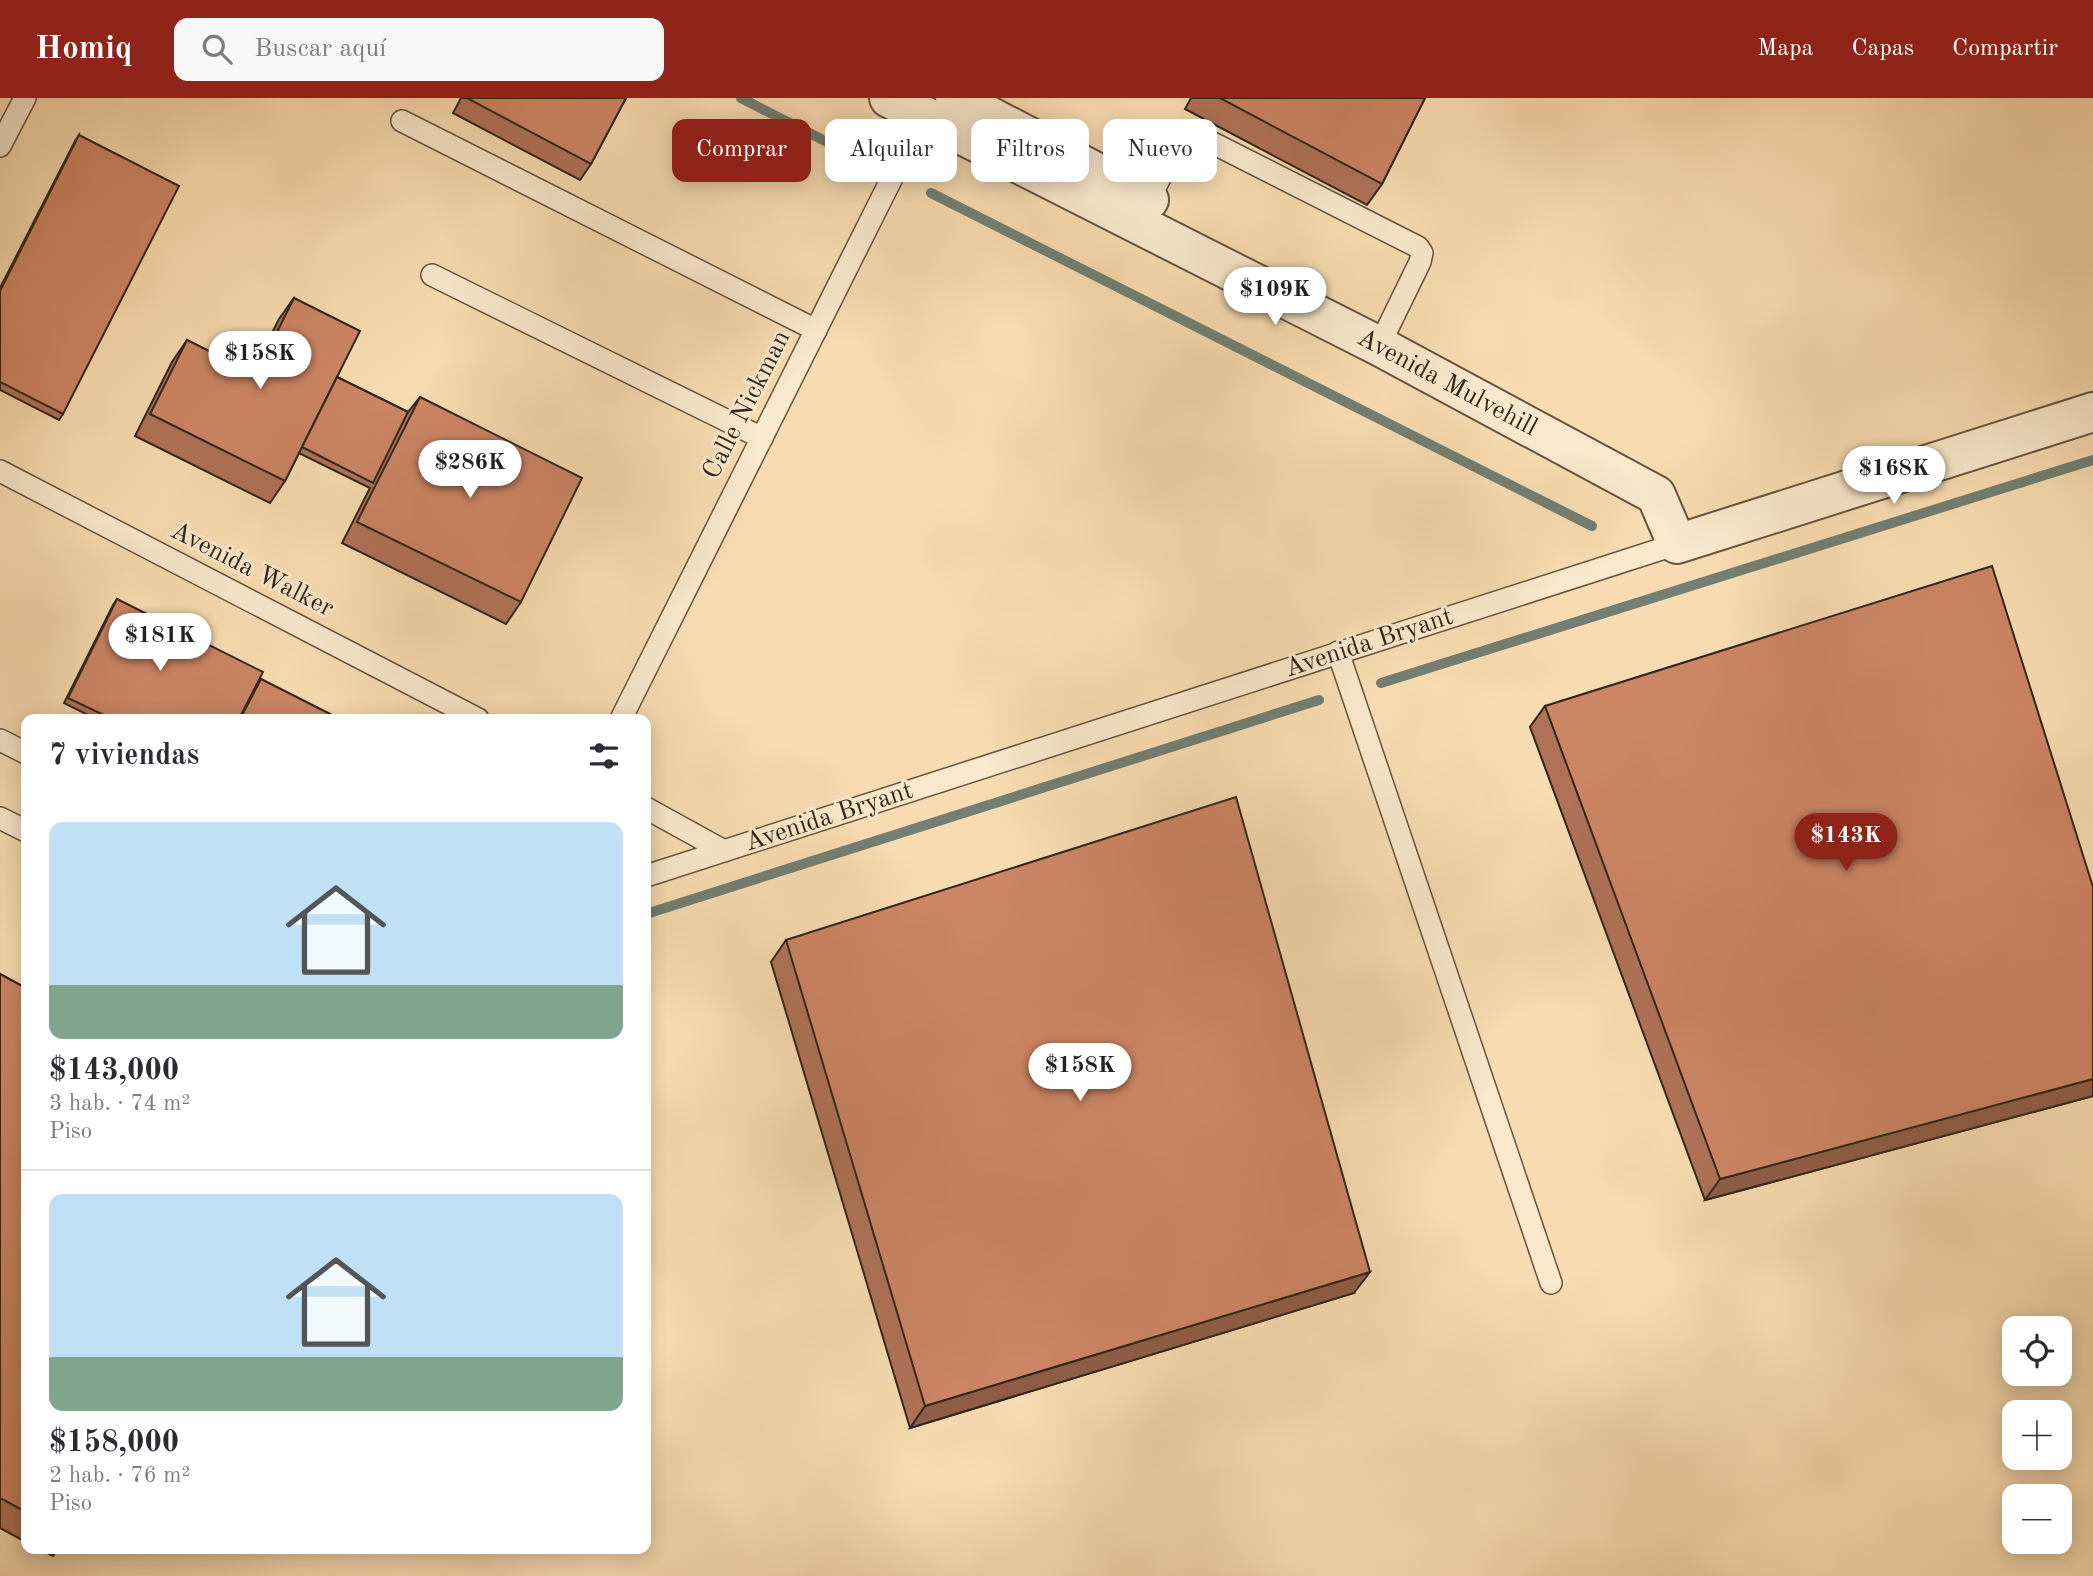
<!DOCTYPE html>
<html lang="es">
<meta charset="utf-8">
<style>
:root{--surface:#fff;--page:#f7f7f7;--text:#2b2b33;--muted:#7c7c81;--line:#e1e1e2;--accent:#8f2418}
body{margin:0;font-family:"Old Standard TT",serif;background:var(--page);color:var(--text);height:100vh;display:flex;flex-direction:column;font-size:26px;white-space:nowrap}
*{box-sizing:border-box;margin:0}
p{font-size:23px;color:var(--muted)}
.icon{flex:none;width:38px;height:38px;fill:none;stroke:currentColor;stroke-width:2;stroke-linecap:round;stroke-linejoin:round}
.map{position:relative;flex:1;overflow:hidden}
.details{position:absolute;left:21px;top:616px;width:630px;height:840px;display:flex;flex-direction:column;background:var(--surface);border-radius:14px;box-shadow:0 4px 18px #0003}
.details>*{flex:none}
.top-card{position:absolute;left:672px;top:21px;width:665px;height:63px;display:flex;gap:14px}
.buttons{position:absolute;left:2002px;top:1218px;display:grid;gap:14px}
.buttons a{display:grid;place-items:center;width:70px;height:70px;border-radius:14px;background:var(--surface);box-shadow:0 4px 18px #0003;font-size:35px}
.price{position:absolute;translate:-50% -60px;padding:0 16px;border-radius:24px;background:#fff;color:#222;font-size:23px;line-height:46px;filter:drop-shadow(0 2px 4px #0008)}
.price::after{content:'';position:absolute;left:50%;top:42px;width:21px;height:16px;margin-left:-10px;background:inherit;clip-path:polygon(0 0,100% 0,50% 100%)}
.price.active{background:var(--accent);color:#fff}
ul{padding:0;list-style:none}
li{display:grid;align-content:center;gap:14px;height:371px;padding:0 28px}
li+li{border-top:2px solid var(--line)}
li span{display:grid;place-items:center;height:217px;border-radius:14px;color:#555}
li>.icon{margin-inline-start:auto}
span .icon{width:126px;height:126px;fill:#fffc;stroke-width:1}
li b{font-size:30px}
h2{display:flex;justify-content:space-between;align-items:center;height:84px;padding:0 28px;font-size:30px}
.pill{padding:0 24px;border-radius:14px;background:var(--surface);box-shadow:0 4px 18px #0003;font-size:24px;line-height:63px}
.pill.active{background:var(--accent);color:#fff}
header{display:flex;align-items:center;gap:42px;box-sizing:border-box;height:98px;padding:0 35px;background:var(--accent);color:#fff}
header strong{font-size:33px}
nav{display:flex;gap:38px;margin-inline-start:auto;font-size:24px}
.search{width:490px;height:63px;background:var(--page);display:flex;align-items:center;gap:18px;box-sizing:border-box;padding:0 24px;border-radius:14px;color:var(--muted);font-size:26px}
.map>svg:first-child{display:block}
</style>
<header>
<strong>Homiq</strong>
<div class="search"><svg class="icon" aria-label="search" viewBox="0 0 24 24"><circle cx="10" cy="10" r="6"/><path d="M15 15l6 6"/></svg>Buscar aquí</div>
<nav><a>Mapa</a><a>Capas</a><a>Compartir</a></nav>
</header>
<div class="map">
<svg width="2093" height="1478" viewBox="0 0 2093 1478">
<rect width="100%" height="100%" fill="#f8dbb0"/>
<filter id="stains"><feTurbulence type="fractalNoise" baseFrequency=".00286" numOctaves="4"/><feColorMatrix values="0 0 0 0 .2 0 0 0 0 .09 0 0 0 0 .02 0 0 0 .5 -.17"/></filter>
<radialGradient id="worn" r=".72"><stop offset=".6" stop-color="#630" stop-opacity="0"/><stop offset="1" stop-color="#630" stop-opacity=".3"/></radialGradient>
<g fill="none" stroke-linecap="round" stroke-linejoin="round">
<g stroke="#727f72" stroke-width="10">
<path d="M741,0L870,66"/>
<path d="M931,95L1592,428"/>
<path d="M1381,585L2093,362"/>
<path d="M646,816L1319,602"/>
</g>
<defs>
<g id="lane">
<path d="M402,23L816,232"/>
<path d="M0,48L25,0"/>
<path d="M1145,109L1180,41L1185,36L1193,35L1418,149L1422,155L1420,164L1379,248"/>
<path d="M432,177L762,340"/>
<path d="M0,373L478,621"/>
<path d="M1338,554L1551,1185"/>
<path d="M621,621L923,18"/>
<path d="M0,642L26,655"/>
<path d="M646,710L724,753"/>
<path d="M0,720L26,733"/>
<path d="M646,778L1677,446"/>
</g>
<g id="street">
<path d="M889,0L1379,248L1656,397L1677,446L2093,314"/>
<path d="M955,0L1149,102"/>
</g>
</defs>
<use href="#lane" stroke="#63533f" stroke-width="24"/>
<use href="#street" stroke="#63533f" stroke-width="42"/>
<use href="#lane" stroke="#fae8cc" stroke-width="21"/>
<use href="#street" stroke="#fae8cc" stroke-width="38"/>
</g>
<g fill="#af7257" stroke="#312619" stroke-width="2">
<path d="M461,0H626L591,66L580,82L453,15Z"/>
<path d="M1191,0H1425L1382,86L1367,107L1185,11Z"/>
<path d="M79,37L63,316L59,322L0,292V190L75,43Z"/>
<path d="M294,200L337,279L408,314L420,299L521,504L506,526L342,445L370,390L299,355L285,383L270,405L135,338L172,264L187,242L252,275L279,221Z"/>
<path d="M117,501L257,586L340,621H96L64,605L113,507Z"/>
<path d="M1545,608L2093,789V998L1705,1102L1530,629Z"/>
<path d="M786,842L1354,1195L910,1330L771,864Z"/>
<path d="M0,876L26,890V1444L0,1430Z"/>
<path d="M39,1451H58L53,1458Z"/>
</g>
<g fill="#8f5d47" stroke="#312619" stroke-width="2">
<path d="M2093,981V998L1705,1102L1720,1081Z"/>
<path d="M1370,1174L1354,1195L910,1330L925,1308Z"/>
</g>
<g fill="#cc8565" stroke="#312619" stroke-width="2">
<path d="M467,0H626L591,66Z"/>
<path d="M1220,0H1425L1382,86Z"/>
<path d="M79,37L179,88L63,316L0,284V193Z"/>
<path d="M294,200L360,233L285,383L150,316L187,242L256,276Z"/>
<path d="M337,279L408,314L373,385L302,349Z"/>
<path d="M420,299L582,380L521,504L357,424Z"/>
<path d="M1992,468L2093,789V981L1720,1081L1545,608Z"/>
<path d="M117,501L263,574L239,621H112L68,600Z"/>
<path d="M261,581L340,621H240Z"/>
<path d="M1236,699L1370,1174L925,1308L786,842Z"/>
<path d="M0,876L26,890V1414L0,1400Z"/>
</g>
<g text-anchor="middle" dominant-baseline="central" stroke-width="6" stroke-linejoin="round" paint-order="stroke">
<g font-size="26" fill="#312619" stroke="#fae8cc">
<text transform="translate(1447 285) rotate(28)">Avenida Mulvehill</text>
<text transform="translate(747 307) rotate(-63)">Calle Nickman</text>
<text transform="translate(252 472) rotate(27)">Avenida Walker</text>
<text transform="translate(1369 545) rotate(-18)">Avenida Bryant</text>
<text transform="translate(829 719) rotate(-18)">Avenida Bryant</text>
</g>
</g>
<rect width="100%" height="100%" filter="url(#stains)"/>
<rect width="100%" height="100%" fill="url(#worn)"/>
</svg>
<div class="buttons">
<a><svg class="icon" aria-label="locate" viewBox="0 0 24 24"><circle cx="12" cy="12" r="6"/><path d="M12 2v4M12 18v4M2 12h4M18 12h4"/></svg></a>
<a>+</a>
<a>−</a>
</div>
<b class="price" style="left:1275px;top:229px">$109K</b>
<b class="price" style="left:260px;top:293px">$158K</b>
<b class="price" style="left:470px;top:402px">$286K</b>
<b class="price" style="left:1894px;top:408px">$168K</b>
<b class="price" style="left:160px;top:575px">$181K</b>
<b class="price active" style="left:1846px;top:775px">$143K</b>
<b class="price" style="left:1080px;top:1005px">$158K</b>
<div class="top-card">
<a class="pill active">Comprar</a>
<a class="pill">Alquilar</a>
<a class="pill">Filtros</a>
<a class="pill">Nuevo</a>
</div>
<section class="details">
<h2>7 viviendas<svg class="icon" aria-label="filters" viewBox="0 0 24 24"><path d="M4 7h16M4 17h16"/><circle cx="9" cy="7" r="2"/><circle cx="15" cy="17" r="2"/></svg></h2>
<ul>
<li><span style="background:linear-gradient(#bfe0f5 75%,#7fa58c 0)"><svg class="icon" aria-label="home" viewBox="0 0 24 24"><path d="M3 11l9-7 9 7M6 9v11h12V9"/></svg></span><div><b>$143,000</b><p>3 hab. · 74 m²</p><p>Piso</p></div></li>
<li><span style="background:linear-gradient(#bfe0f5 75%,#7fa58c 0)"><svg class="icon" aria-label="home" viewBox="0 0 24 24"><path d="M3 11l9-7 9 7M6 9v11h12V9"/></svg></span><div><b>$158,000</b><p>2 hab. · 76 m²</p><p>Piso</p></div></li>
</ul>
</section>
</div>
